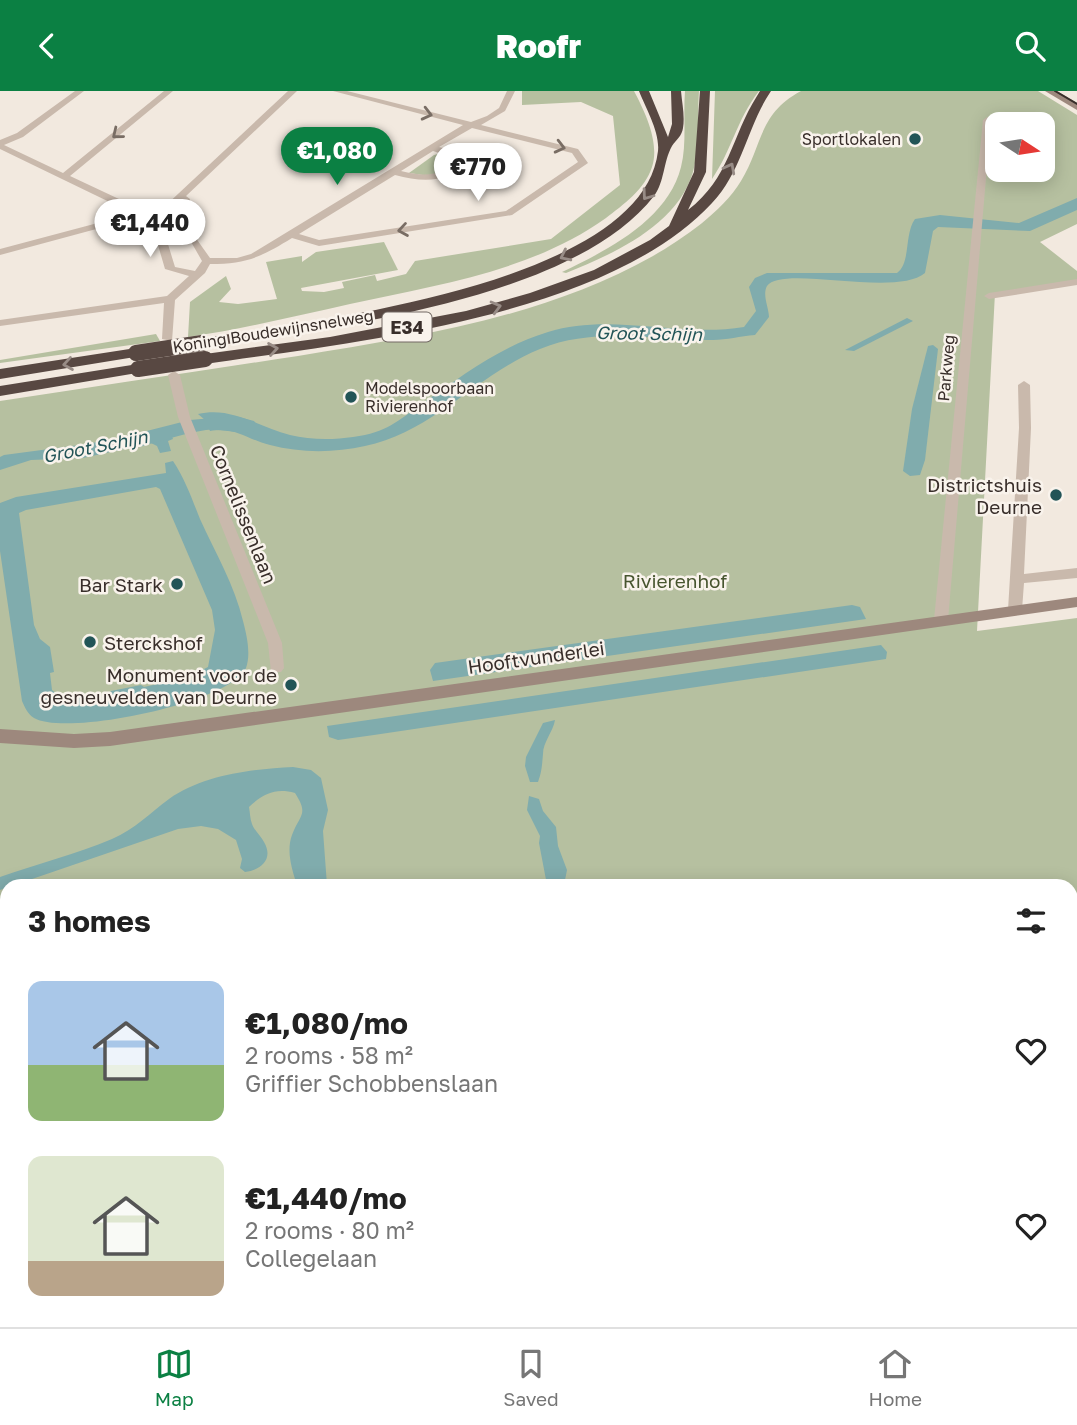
<!DOCTYPE html>
<meta charset="utf-8">
<style>
:root{--surface:#fff;--page:#f2f2f2;--text:#222;--muted:#767676;--line:#e0e0e0;--accent:#0b8043}
body{margin:0;font-family:"Golos Text",sans-serif;background:var(--page);color:var(--text);height:100vh;display:flex;flex-direction:column;font-size:26px;white-space:nowrap}
*{box-sizing:border-box;margin:0}
p{font-size:23px;color:var(--muted)}
.icon{flex:none;width:38px;height:38px;fill:none;stroke:currentColor;stroke-width:2;stroke-linecap:round;stroke-linejoin:round}
.map{position:relative;flex:1;overflow:hidden}
.side{position:absolute;left:0px;top:788px;width:1078px;height:450px;display:flex;flex-direction:column;background:var(--surface);border-radius:21px 21px 0 0;box-shadow:0 4px 18px #0003}
.side>*{flex:none}
.needle{width:46px;rotate:102deg}
.controls{position:absolute;left:985px;top:21px;display:grid;gap:14px}
.controls a{display:grid;place-items:center;width:70px;height:70px;border-radius:14px;background:var(--surface);box-shadow:0 4px 18px #0003;font-size:35px}
.price{position:absolute;translate:-50% -60px;padding:0 16px;border-radius:24px;background:#fff;color:#222;font-size:23px;line-height:46px;filter:drop-shadow(0 2px 4px #0008)}
.price::after{content:'';position:absolute;left:50%;top:42px;width:21px;height:16px;margin-left:-10px;background:inherit;clip-path:polygon(0 0,100% 0,50% 100%)}
.price.selected{background:var(--accent);color:#fff}
ul{padding:0;list-style:none}
li{display:flex;align-items:center;gap:21px;height:175px;padding:0 28px}
li span{display:grid;place-items:center;flex:none;width:196px;height:140px;border-radius:14px;color:#555}
li>.icon{margin-inline-start:auto}
span .icon{width:84px;height:84px;fill:#fffc;stroke-width:1}
li b{font-size:30px}
h2{display:flex;justify-content:space-between;align-items:center;height:84px;padding:0 28px;font-size:30px}
header{display:flex;justify-content:space-between;align-items:center;height:91px;padding:0 28px;background:var(--accent);color:#fff;font-size:32px;font-weight:800}
.menu{display:flex;justify-content:space-around;align-items:center;height:98px;border-top:2px solid var(--line);background:var(--surface);font-size:19px;color:var(--muted)}
.menu a{display:grid;justify-items:center;gap:4px}
.menu .selected{color:var(--accent)}
.map>svg:first-child{display:block}
</style>
<header><svg class="icon" aria-label="back" viewBox="0 0 24 24"><path d="M15 5l-7 7 7 7"/></svg>Roofr<svg class="icon" aria-label="search" viewBox="0 0 24 24"><circle cx="10" cy="10" r="6"/><path d="M15 15l6 6"/></svg></header>
<div class="map">
<svg width="1077" height="1236" viewBox="0 0 1077 1236">
<rect width="100%" height="100%" fill="#f2e9df"/>
<g fill="#b6c0a0" fill-rule="evenodd">
<path d="M522,0H634C645,21 660,52 652,76C645,98 623,114 606,127C530,181 439,193 350,213C296,225 242,238 188,246L190,211L226,185L231,198L219,211L238,213L277,208L266,171L302,165V171L316,161L384,151L398,179L301,197L302,200L324,201L344,197L342,191L375,184L377,190L406,183L415,170L551,148L620,94L613,25L581,11L522,14Z"/>
<path d="M685,0H699C697,26 700,56 693,81C677,135 613,163 566,182L562,181C606,160 668,129 681,76C687,52 683,25 685,0Z"/>
<path d="M715,0H759C736,30 732,59 712,88Z"/>
<path d="M801,0H1038L1077,24V133L1040,151L1077,180V189L995,202L977,540L1077,527V1236H0V310C100,295 199,280 298,265C419,245 545,226 653,165C684,147 722,121 741,90C763,54 758,23 801,0ZM998,33H1043V79H998ZM7,794H1071V1230H7Z"/>
<path d="M442,62L462,69L436,86L409,82L434,64Z"/>
<path d="M156,243L160,250L0,272V269Z"/>
</g>
<g fill="#80acad" fill-rule="evenodd">
<path d="M1077,107V119L1030,140L938,136L933,140L925,182C895,207 782,173 767,195C762,204 769,217 769,226L755,244C740,245 727,249 713,249C654,250 597,235 540,258C476,284 433,341 365,355C334,362 300,362 270,354C246,348 235,335 210,340L205,329L198,323C232,315 258,336 290,344C310,349 333,349 353,346C388,341 396,331 423,312C463,284 501,255 548,241C611,221 679,247 744,236L756,220L749,196L755,187L767,182H897C911,172 904,143 915,128L940,124L1019,132Z"/>
<path d="M907,227L913,230L854,260L845,259Z"/>
<path d="M933,254L938,258L925,369L920,384L910,385L903,380L912,318L928,255Z"/>
<path d="M169,337L173,348L168,350L171,360L160,362L157,355L151,352L83,367L31,369L0,379V366L4,364L87,353Z"/>
<path d="M173,370C185,388 192,408 200,428C215,461 235,495 243,530C247,545 251,563 246,577C232,611 67,646 34,627C28,623 25,617 22,610L0,460V412L16,406L166,382L165,372ZM156,396L160,398L212,519L215,539L208,576L196,582L192,589L185,587L144,596L141,594L111,600L106,608L80,611V605H59L52,599L50,582L54,581L50,556L40,548L34,534L19,422L26,419Z"/>
<path d="M852,514L860,516L866,528L433,590L430,579L435,572Z"/>
<path d="M881,554L887,561L886,568L374,644L338,649L329,646L327,635Z"/>
<path d="M555,629C553,641 543,651 543,663C542,674 542,680 538,691H530L525,675L526,666L543,632Z"/>
<path d="M293,676L311,679L321,687L328,719L323,740L327,794H297C292,779 286,760 292,744C300,723 309,724 295,702C276,697 264,702 249,716C250,721 250,728 252,733C254,739 261,745 264,751C274,768 261,779 245,781L240,777L242,768L236,749L218,738L201,735L178,738L0,799V786C37,773 76,763 112,748C135,738 150,722 169,708C203,684 252,678 293,676Z"/>
<path d="M529,705L539,708L543,720L556,736L558,755L567,779L564,794H547L539,752L540,745L527,719Z"/>
</g>
<g fill="none" stroke-linecap="round" stroke-linejoin="round">
<path fill="#80acad" fill-rule="evenodd" d="M235,325L254,330L258,335L254,340C239,344 222,337 206,339C180,343 156,352 131,358L123,356L119,351L123,346L190,329Z"/>
<g fill="#c9b9ac" fill-rule="evenodd">
<path d="M75,0H84L23,46L4,54L63,82L164,0H173L70,85L136,116L163,117L288,0H297L186,105L190,108L183,129L210,167H237L251,163L463,34L333,0H347L471,31L487,25L499,17L507,0H515L505,20L481,34L578,58L588,72L512,124L319,155L292,147C261,166 247,173 210,173L205,182L175,209L172,250L162,248L164,212L0,235V229L167,205L189,185L165,178L153,137L157,123L135,122L100,137L0,164V158L94,133L126,119L0,58V49L17,42ZM472,37L572,62L578,71L506,120L319,149L299,143L395,84C425,92 448,92 471,69L464,63L439,56ZM433,60L460,69C441,85 426,86 401,80ZM178,114L173,129L190,149L202,170L195,180L175,176L163,137L165,126L172,122Z"/>
<path d="M987,26L991,29L948,529L941,534L934,529L983,29Z"/>
<path d="M1077,188V194L989,208L984,205L989,202Z"/>
<path d="M174,280L180,284L190,326L282,552L284,577L281,581H271L268,552L178,326L168,284Z"/>
<path d="M1024,290L1030,294L1031,337L1024,483L1077,477V487L1024,492L1022,519L1015,524L1008,519L1019,337L1018,294Z"/>
</g>
<g fill="#9d887d" fill-rule="evenodd">
<path d="M1045,0H1057L1077,12V19Z"/>
<path d="M1077,506V516L110,655L74,657L0,652V638L74,643L110,641Z"/>
</g>
<g fill="#584842" fill-rule="evenodd">
<path d="M639,0H649L668,46L672,33L671,0H681C682,12 685,25 683,37C682,45 676,49 672,55C663,71 665,90 654,105C572,210 328,237 202,257L194,252L202,247C307,231 643,194 658,60C660,41 646,18 639,0Z"/>
<path d="M700,0H710L706,81L688,119C730,87 731,46 757,5L760,0H771C747,35 743,79 712,112C605,227 354,251 205,273L197,268L205,263L330,246L466,220L530,202L594,179L650,149L669,135L694,81Z"/>
<path d="M136,257L141,259L144,262L141,265L0,288V278Z"/>
<path d="M138,273L143,275L146,278L143,281L0,305V295Z"/>
</g>
<path stroke="#382e2a" stroke-width="2" d="M1055,0L1077,13"/>
<g stroke="#584842" stroke-width="16">
<path d="M136,262L202,252"/>
<path d="M138,278L205,268"/>
</g>
</g>
<defs><path id="oneway-chevron" d="M-2-3.5L2.5 0L-2 3.5" fill="none" stroke-width="1.6" stroke-linecap="round" stroke-linejoin="round" transform="scale(1.75)"/></defs>
<g stroke="#796d64">
<use href="#oneway-chevron" transform="translate(427 23) rotate(14)"/>
<use href="#oneway-chevron" transform="translate(117 43) rotate(141)"/>
<use href="#oneway-chevron" transform="translate(560 56) rotate(14)"/>
<use href="#oneway-chevron" transform="translate(403 139) rotate(171)"/>
</g>
<g stroke="#988c86">
<use href="#oneway-chevron" transform="translate(730 77) rotate(-62)"/>
<use href="#oneway-chevron" transform="translate(647 104) rotate(126)"/>
<use href="#oneway-chevron" transform="translate(565 165) rotate(154)"/>
<use href="#oneway-chevron" transform="translate(496 216) rotate(-15)"/>
<use href="#oneway-chevron" transform="translate(273 258) rotate(-9)"/>
<use href="#oneway-chevron" transform="translate(68 273) rotate(171)"/>
</g>
<g fill="#225457" stroke="#f9f3ec" stroke-width="2.5">
<circle cx="915" cy="48" r="7"/>
<circle cx="351" cy="306" r="7"/>
<circle cx="1056" cy="404" r="7"/>
<circle cx="177" cy="493" r="7"/>
<circle cx="90" cy="551" r="7"/>
<circle cx="291" cy="594" r="7"/>
</g>
<g text-anchor="middle" dominant-baseline="central" stroke-width="5" stroke-linejoin="round" paint-order="stroke">
<g font-size="16" fill="#382e2a" stroke="#f9f3ec" text-anchor="end">
<text x="901" y="48">Sportlokalen</text>
<text x="365" y="297" text-anchor="start">Modelspoorbaan<tspan x="365" dy="18">Rivierenhof</tspan></text>
</g>
<g font-size="16" fill="#382e2a" stroke="#f9f3ec">
<text transform="translate(273 240) rotate(-9)">Koning Boudewijnsnelweg</text>
<text transform="translate(946 277) rotate(-85)">Parkweg</text>
</g>
<rect fill="#f9f3ec" stroke="#726964" stroke-width="2" x="382.5" y="221.5" width="49" height="29" rx="5"/>
<g font-size="18" font-weight="bold" fill="#382e2a">
<text x="407" y="236">E34</text>
</g>
<g font-size="18" font-style="italic" fill="#225457" stroke="#f9f3ec">
<text transform="translate(649 242) rotate(1)">Groot Schijn</text>
<text transform="translate(95 355) rotate(-11)">Groot Schijn</text>
</g>
<g font-size="19" fill="#382e2a" stroke="#f9f3ec" text-anchor="end">
<text x="1042" y="393">Districtshuis<tspan x="1042" dy="22">Deurne</tspan></text>
<text x="163" y="493">Bar Stark</text>
<text x="104" y="551" text-anchor="start">Sterckshof</text>
<text x="277" y="583">Monument voor de<tspan x="277" dy="22">gesneuvelden van Deurne</tspan></text>
</g>
<g font-size="19" fill="#382e2a" stroke="#f9f3ec">
<text transform="translate(244 423) rotate(68)">Cornelissenlaan</text>
<text transform="translate(536 566) rotate(-8)">Hooftvunderlei</text>
</g>
<g font-size="19" fill="#47552f" stroke="#f9f3ec">
<text x="675" y="489">Rivierenhof</text>
</g>
</g>
</svg>
<div class="controls">
<a><svg class="needle" viewBox="-14 -14 28 28"><path d="M0-13l5 13h-10z" fill="#e53935"/><path d="M0 13l5-13h-10z" fill="#767676"/></svg></a>
</div>
<b class="price selected" style="left:337px;top:96px">€1,080</b>
<b class="price" style="left:478px;top:112px">€770</b>
<b class="price" style="left:150px;top:168px">€1,440</b>
<section class="side">
<h2>3 homes<svg class="icon" aria-label="filters" viewBox="0 0 24 24"><path d="M4 7h16M4 17h16"/><circle cx="9" cy="7" r="2"/><circle cx="15" cy="17" r="2"/></svg></h2>
<ul>
<li><span style="background:linear-gradient(#a9c7e8 60%,#8fb573 0)"><svg class="icon" aria-label="home" viewBox="0 0 24 24"><path d="M3 11l9-7 9 7M6 9v11h12V9"/></svg></span><div><b>€1,080/mo</b><p>2 rooms · 58 m²</p><p>Griffier Schobbenslaan</p></div><svg class="icon" aria-label="heart" viewBox="0 0 24 24"><path d="M12 20l-8-8c-3-5 5-10 8-4 3-6 11-1 8 4z"/></svg></li>
<li><span style="background:linear-gradient(#dfe7d0 75%,#b9a48a 0)"><svg class="icon" aria-label="home" viewBox="0 0 24 24"><path d="M3 11l9-7 9 7M6 9v11h12V9"/></svg></span><div><b>€1,440/mo</b><p>2 rooms · 80 m²</p><p>Collegelaan</p></div><svg class="icon" aria-label="heart" viewBox="0 0 24 24"><path d="M12 20l-8-8c-3-5 5-10 8-4 3-6 11-1 8 4z"/></svg></li>
</ul>
</section>
</div>
<nav class="menu">
<a class="selected"><svg class="icon" aria-label="map" viewBox="0 0 24 24"><path d="M3 6l6-2 6 2 6-2v14l-6 2-6-2-6 2zM9 4v14M15 6v14"/></svg>Map</a>
<a><svg class="icon" aria-label="saved" viewBox="0 0 24 24"><path d="M7 4h10v16l-5-4-5 4z"/></svg>Saved</a>
<a><svg class="icon" aria-label="home" viewBox="0 0 24 24"><path d="M3 11l9-7 9 7M6 9v11h12V9"/></svg>Home</a>
</nav>
